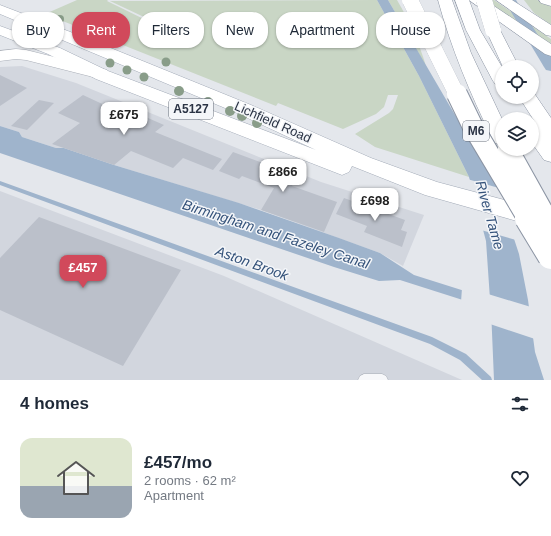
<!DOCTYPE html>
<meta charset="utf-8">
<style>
:root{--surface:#fff;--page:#f2f2f3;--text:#1f2937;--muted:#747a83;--line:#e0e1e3;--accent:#d1495b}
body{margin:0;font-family:Arial,sans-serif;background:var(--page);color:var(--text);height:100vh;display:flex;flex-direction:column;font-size:15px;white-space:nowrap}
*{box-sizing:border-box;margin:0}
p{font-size:13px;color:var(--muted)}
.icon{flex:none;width:22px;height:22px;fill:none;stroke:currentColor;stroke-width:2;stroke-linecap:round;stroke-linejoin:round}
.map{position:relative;height:380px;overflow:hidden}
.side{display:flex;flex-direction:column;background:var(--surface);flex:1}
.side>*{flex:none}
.guide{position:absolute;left:12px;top:12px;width:527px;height:36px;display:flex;gap:8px}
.fabs{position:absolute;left:495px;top:60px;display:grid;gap:8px}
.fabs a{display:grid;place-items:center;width:44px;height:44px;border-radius:50%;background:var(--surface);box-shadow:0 1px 3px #0004;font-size:20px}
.price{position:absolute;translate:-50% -34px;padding:0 9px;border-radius:8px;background:#fff;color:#222;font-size:13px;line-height:26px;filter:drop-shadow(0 1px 2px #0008)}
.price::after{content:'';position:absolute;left:50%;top:24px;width:12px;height:9px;margin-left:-6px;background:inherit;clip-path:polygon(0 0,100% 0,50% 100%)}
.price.selected{background:var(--accent);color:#fff}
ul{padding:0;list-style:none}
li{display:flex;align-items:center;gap:12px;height:100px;padding:0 20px}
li+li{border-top:1px solid var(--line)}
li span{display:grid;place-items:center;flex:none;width:112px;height:80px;border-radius:12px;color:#555}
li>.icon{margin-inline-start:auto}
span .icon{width:48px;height:48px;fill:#fffc;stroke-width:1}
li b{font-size:17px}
h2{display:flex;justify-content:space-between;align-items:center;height:48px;padding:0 20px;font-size:17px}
.pill{padding:0 14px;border-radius:16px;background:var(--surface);box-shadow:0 1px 3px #0004;font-size:14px;line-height:36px}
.pill.selected{background:var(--accent);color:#fff}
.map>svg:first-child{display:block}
</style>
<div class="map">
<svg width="551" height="380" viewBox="0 0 551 380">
<rect width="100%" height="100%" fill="#e4e7ec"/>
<g fill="#d2d6de">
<path d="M22,66L76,83L321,182L424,215L403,266L380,253L261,210L114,165L64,148H56L22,137L19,132L0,126V67Z"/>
<path d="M0,191L224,276L462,380H0Z"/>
</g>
<g fill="#c9d6c5">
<path d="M77,0H108L107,1L160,27L161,25L110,1L377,0L419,76L469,177L375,147L355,134L389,113L393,109L398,95H388L384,107L376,114L343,129L278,103L276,106L45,14Z"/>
<path d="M388,0H397C409,20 419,43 426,66Z"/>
<path d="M485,0H494L551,39V46Z"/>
<path d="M524,0H537L551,6V25L534,13Z"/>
</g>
<path fill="#9fb4cc" d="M377,0H388L497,187L519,254L528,300L535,352L544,380H494L491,309L400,280L379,281L334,267L0,153V126L19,132L22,137L56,148H64L114,165L239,203L339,238L380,253L414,275L490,299L486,241L469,177L419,76Z"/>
<g fill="#e4e7ec">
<path d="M467,179L499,188L516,240L481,230Z"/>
<path d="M462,288L488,296V294L531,307V310L551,316V331L533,325L535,339L490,324L489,311L461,302Z"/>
</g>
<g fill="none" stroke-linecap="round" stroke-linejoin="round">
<path fill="#9fb4cc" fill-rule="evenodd" d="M0,181L432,337L466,354L491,377L492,380H482L460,360L430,344L0,185Z"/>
<path fill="#9fb4cc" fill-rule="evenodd" d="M504,0H516L551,56V71L546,70L544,67Z"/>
</g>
<g fill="#bbc0ca">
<path d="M0,75L27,88L0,106Z"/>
<path d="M83,95L111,108L116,104L164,125L155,132L222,159L213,170L183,158L173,168L131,151L114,165L52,144L80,123L58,113Z"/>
<path d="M39,100L54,103L27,130L11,126Z"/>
<path d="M233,152L279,169L278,170L297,177L292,186L337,202L324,232L261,210L274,188L242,176L239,179L219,171Z"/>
<path d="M344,198L405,220L401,230L407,232L402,247L364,232L367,226L336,214Z"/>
<path d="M39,217L181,270L123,366L0,310V258Z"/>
</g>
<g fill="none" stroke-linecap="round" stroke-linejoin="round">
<defs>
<path id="lane" d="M364,374H382L386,376L388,380H358L360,376Z"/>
<path id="secondary" d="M16,49L26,50L107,70L109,74L107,78L101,79L26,60L16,59L0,61V51Z"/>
<path id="primary" d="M0,5L86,38L251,105L371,158L437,182L546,211L550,218L546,225L538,227L425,195L352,166L349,172L342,175L96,79L48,54L0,35V26L60,48L108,71L316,150L237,113L0,14Z"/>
<g id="highway">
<path d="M438,0H452L471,53L502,119V145L495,143L492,138C470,93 451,48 438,0Z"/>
<path d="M455,0H469L480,30L502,67V86L496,85L493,81L466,30Z"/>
<path d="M469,0H485L551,44V56L545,54Z"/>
<path d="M496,0H512L551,25V36L546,35Z"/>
<path d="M539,0H551V6L541,3Z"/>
<path d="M493,26L498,27L500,30L519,67H503L486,30L488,27Z"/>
<path d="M532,92L534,93L551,118V162L544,160L532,143V122H535L519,97H532Z"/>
</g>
</defs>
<use href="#lane" stroke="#a9aeb7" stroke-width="1"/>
<use href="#secondary" stroke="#a9aeb7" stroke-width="1"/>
<use href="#primary" stroke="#a3abb8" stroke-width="1"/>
<use href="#highway" stroke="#8b94a3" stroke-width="1"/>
<use href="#lane" fill="#f7f8fa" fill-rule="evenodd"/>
<use href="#secondary" fill="#fff" fill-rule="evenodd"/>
<use href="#primary" fill="#fff" fill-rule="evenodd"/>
<use href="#highway" fill="#fff" fill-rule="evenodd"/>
<defs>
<g id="highway-bridge-far2">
<path d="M410,0L457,95"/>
<path d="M484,0L493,30"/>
</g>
<g id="highway-bridge-far1">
<path d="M457,94L472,125L528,219"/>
<path d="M508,149L547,219"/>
</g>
<g id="highway-bridge">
<path d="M528,218L551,256"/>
<path d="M547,218L551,225"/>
</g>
</defs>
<use href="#highway-bridge-far2" stroke="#8b94a3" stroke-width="16" stroke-linecap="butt"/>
<use href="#highway-bridge-far1" stroke="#8b94a3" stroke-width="22" stroke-linecap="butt"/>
<use href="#highway-bridge" stroke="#8b94a3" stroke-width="28" stroke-linecap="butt"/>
<use href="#highway-bridge-far2" stroke="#fff" stroke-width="16"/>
<use href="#highway-bridge-far1" stroke="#fff" stroke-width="20"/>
<use href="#highway-bridge" stroke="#fff" stroke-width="26"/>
</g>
<g fill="#899d89">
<circle cx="60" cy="19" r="4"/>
<circle cx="166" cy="62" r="4.5"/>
<circle cx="110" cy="63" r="4.5"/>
<circle cx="127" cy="70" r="4.5"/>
<circle cx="144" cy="77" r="4.5"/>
<circle cx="179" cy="91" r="5"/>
<circle cx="208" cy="102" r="5"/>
<circle cx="230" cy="111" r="5"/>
<circle cx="242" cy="116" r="5"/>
<circle cx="257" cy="123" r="5"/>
</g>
<g text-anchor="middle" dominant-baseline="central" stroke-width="3" stroke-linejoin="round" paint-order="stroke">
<g fill="#f4f6f9" stroke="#676e7b" stroke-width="1">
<rect x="169" y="99" width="44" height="20" rx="3"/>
<rect x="463" y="121" width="26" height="20" rx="3"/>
</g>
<g font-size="12" font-weight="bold" fill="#2b3445">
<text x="191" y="109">A5127</text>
<text x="476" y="131">M6</text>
</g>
<g font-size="13" fill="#2b3445" stroke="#f4f6f9">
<text transform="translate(273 122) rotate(24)">Lichfield Road</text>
</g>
<g font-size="14" font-style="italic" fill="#34527a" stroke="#f4f6f9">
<text transform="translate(490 215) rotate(74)">River Tame</text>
<text transform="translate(276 234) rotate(18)">Birmingham and Fazeley Canal</text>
<text transform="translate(252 263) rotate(20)">Aston Brook</text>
</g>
</g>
</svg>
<div class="fabs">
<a><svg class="icon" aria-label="locate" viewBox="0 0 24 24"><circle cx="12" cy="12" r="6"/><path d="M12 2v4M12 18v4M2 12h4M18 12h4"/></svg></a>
<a><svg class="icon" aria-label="layers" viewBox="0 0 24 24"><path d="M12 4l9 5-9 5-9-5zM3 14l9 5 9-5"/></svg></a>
</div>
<b class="price" style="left:124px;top:136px">£675</b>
<b class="price" style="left:283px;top:193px">£866</b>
<b class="price" style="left:375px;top:222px">£698</b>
<b class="price selected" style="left:83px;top:289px">£457</b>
<div class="guide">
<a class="pill">Buy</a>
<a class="pill selected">Rent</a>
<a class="pill">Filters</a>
<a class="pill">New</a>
<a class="pill">Apartment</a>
<a class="pill">House</a>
</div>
</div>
<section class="side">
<h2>4 homes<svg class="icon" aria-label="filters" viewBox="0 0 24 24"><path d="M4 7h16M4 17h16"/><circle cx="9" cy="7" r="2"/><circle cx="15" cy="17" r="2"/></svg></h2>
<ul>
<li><span style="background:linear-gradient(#dfe7d0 60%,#9aa5b1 0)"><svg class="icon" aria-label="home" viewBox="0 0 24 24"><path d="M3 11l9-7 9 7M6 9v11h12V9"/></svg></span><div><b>£457/mo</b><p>2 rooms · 62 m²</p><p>Apartment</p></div><svg class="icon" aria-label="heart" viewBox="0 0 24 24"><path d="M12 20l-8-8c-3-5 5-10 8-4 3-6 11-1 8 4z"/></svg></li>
</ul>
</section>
